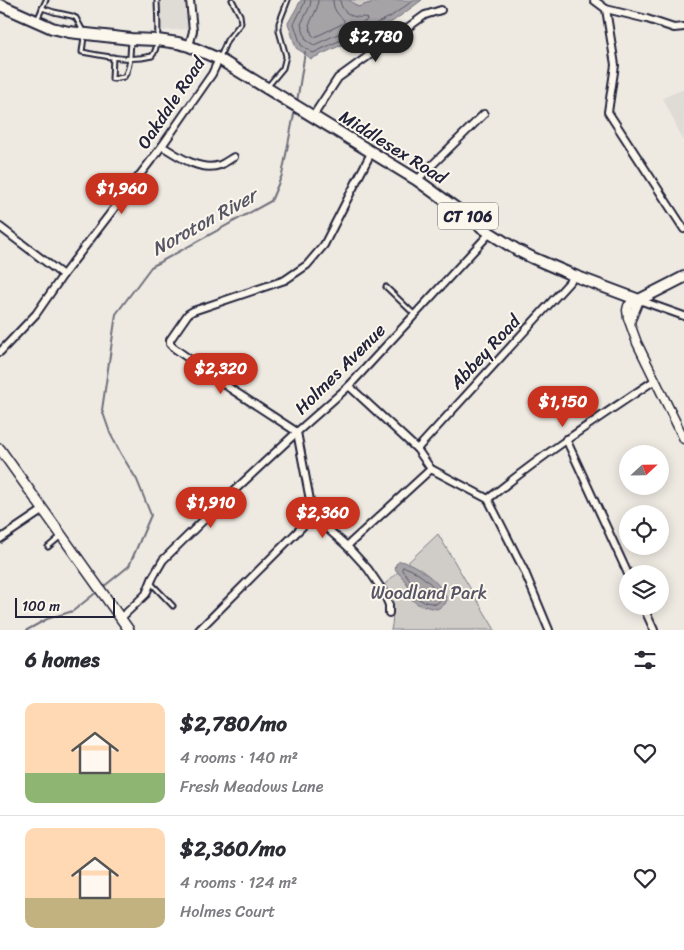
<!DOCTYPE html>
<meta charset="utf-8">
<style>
:root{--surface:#fff;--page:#f2f2f3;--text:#2b2b33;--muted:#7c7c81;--line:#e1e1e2;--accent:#c8321e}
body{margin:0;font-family:Sriracha,sans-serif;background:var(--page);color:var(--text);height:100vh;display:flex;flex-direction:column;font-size:19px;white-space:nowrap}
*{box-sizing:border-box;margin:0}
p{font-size:16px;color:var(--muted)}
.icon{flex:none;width:28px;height:28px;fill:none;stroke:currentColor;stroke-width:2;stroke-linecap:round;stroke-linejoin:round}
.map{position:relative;height:630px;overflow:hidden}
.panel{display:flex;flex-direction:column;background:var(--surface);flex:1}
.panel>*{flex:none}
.needle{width:32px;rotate:68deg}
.fabs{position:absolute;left:619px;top:445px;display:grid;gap:10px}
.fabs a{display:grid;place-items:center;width:50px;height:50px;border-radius:50%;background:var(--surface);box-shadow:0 2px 12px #0003;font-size:25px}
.scale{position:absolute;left:15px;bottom:12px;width:100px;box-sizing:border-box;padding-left:5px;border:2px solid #22223b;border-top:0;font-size:14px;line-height:18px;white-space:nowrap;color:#22223b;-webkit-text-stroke:4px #fbf7ec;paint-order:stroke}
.price{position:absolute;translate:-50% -42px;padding:0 11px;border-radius:18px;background:var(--accent);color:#fff;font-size:16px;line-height:32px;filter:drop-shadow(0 1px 2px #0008)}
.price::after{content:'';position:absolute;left:50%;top:30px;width:15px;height:11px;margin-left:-8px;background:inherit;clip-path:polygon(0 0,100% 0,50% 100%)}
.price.on{background:#222;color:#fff}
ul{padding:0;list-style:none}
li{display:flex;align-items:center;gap:15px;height:125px;padding:0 25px}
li+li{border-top:1px solid var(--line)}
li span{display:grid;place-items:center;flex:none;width:140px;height:100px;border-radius:10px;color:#555}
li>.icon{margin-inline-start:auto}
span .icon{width:60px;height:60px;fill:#fffc;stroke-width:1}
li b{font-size:21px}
h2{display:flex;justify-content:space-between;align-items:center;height:60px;padding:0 25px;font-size:21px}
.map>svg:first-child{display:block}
</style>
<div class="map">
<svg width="684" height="630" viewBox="0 0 684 630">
<rect width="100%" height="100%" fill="#eeeae2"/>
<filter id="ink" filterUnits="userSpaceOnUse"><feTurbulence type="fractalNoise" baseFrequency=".02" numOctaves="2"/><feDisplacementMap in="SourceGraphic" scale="10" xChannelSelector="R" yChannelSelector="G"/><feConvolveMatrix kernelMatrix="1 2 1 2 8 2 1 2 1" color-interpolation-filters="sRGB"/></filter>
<g filter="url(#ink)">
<g fill="#dfdbd5">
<path d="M154,0H184L188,29L154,31Z"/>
<path d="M684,89V142L663,98Z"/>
</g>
<g fill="#d0cdc9" stroke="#797882">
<path d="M349,0H380L358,7Z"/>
<path d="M438,534L495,630H391C395,615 391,598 383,586Z"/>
</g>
<g fill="#a6a3a7" stroke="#716f7c">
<path d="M301,0H349L358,7L380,0H422L392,22L311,59L304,53L296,48L288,23Z"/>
<path d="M400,561C415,562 444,585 447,600L445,604L437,609C425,606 417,607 409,596C411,583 402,578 395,569L396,564Z"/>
</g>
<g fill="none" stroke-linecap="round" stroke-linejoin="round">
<g stroke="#575666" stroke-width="1">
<path d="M305,0L304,4L294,24L301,45L313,53L390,17L414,0"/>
<path d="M311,0L310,6L301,24L306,40L314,45L366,21L367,19L365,17C353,19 341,13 340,0"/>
<path d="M318,0L317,8L309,25L312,35L315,37L344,23V20C337,14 333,9 333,0"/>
<path d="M403,567C415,568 436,587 442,598L441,600L436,604C428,602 419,602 414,595C415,584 409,578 402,570Z"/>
</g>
<g stroke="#716f7c" stroke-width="2">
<path d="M297,102L305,52"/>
<path d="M102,588L129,566L151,515L137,480L121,454L110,433L102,410L116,314L151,267L271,201L282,175L295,109"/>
<path d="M27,630L47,619L73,611L98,591"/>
</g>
<defs>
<g id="service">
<path d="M42,8L54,12L72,16L76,18L83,31"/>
<path d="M37,20L46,0"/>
<path d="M84,37L82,52C104,56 129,62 152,56C161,47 157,13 157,0"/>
<path d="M113,57L112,79L124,77C131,67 130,52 131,40"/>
<path d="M220,57L227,40L241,23L240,15L232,0"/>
<path d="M268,86L283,68L286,56L279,31V23L288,0"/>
<path d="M386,287L414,314"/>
<path d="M48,547L61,536"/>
<path d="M151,583L173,606"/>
</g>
<g id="minor">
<path d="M594,0L606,9L615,65L608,112L684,229"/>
<path d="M606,9L647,19L674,28L684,27"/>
<path d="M189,46L193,31L190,0"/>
<path d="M313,116L338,78L425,15L441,10"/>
<path d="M162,146C178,156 200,172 220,165C225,163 230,159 234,157"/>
<path d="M417,180L484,114"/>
<path d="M0,227L63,275"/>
<path d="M639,300L684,316"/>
<path d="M0,352L36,314L63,275L162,146L212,74L219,59"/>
<path d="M349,386L417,449L431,469L488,499L524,570L549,630"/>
<path d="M566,439L628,574"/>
<path d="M417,449L575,276"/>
<path d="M488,499C542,455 598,418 655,380"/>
<path d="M313,516L347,546L368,569L383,591L389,605V613"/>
<path d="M0,539L43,510"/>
<path d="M347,546L431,469"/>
<path d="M643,606L654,630"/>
<path d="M121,618L146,594L153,577L163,560L223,501L297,432L231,389L174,348L170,344V340L188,314L193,311L285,280L307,265L324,245L372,151"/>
<path d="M199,630L313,516L297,432L349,386L490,233"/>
</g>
<g id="tertiary">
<path d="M639,300L632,302L628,306L627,310L628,318L637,343L684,439"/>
<path d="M630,322L639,300"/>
</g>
<path id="secondary" d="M0,449L129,630"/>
<path id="primary" d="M0,5L52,28L69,32L131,39L157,40L178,43L189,46L219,59L417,180L490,233L517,250L533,258L575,276L639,300L684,277"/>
</defs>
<use href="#service" stroke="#22223b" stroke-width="7"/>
<use href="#minor" stroke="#22223b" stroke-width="10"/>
<use href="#tertiary" stroke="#22223b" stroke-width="11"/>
<use href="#secondary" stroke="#22223b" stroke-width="12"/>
<use href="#primary" stroke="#22223b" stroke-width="14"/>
<use href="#service" stroke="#fbf7ec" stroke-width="3"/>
<use href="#minor" stroke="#fbf7ec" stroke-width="6"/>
<use href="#tertiary" stroke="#fbf7ec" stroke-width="8"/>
<use href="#secondary" stroke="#fbf7ec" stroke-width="9"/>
<use href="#primary" stroke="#fbf7ec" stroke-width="10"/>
</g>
</g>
<g text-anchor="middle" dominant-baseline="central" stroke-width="4" stroke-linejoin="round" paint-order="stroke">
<rect fill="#fbf7ec" stroke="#636270" stroke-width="1" x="438" y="202.5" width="60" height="27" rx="4"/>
<g font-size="16" font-weight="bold" fill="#22223b">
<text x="468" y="216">CT 106</text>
</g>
<g font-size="18" fill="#22223b" stroke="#fbf7ec">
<text transform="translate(171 103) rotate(-56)">Oakdale Road</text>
<text transform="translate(393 147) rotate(32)">Middlesex Road</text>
<text transform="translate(485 352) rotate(-47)">Abbey Road</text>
<text transform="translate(340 369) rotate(-45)">Holmes Avenue</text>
</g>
<g font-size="18" fill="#565566" stroke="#fbf7ec">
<text x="429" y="593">Woodland Park</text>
</g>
<g font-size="19" font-style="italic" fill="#575666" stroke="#fbf7ec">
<text transform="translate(204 222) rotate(-29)">Noroton River</text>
</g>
</g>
</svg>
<div class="fabs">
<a><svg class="needle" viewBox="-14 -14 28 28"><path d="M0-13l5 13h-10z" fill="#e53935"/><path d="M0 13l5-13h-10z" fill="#7c7c81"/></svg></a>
<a><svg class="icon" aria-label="locate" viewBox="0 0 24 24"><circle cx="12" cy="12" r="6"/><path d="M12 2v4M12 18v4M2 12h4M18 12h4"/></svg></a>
<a><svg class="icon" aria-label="layers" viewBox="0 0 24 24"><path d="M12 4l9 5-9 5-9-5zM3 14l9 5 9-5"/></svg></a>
</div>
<div class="scale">100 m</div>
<b class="price on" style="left:376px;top:63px">$2,780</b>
<b class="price" style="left:122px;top:215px">$1,960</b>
<b class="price" style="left:221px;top:395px">$2,320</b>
<b class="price" style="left:563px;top:428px">$1,150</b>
<b class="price" style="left:211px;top:529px">$1,910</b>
<b class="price" style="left:323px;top:539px">$2,360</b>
</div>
<section class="panel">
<h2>6 homes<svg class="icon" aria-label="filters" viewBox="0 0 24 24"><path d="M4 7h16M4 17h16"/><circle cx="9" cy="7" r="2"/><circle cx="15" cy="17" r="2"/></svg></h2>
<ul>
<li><span style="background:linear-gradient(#ffd9b3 70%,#8fb573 0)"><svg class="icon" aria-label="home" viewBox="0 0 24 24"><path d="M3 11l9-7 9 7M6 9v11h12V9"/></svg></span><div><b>$2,780/mo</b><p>4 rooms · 140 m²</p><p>Fresh Meadows Lane</p></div><svg class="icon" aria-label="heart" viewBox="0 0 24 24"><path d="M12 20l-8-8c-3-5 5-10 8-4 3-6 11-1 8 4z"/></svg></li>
<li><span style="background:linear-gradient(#ffd9b3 70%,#c2b280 0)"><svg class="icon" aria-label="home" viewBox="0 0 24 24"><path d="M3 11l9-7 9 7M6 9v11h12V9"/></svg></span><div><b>$2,360/mo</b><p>4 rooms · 124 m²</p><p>Holmes Court</p></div><svg class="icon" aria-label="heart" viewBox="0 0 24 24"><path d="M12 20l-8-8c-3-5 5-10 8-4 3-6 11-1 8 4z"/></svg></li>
</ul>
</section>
